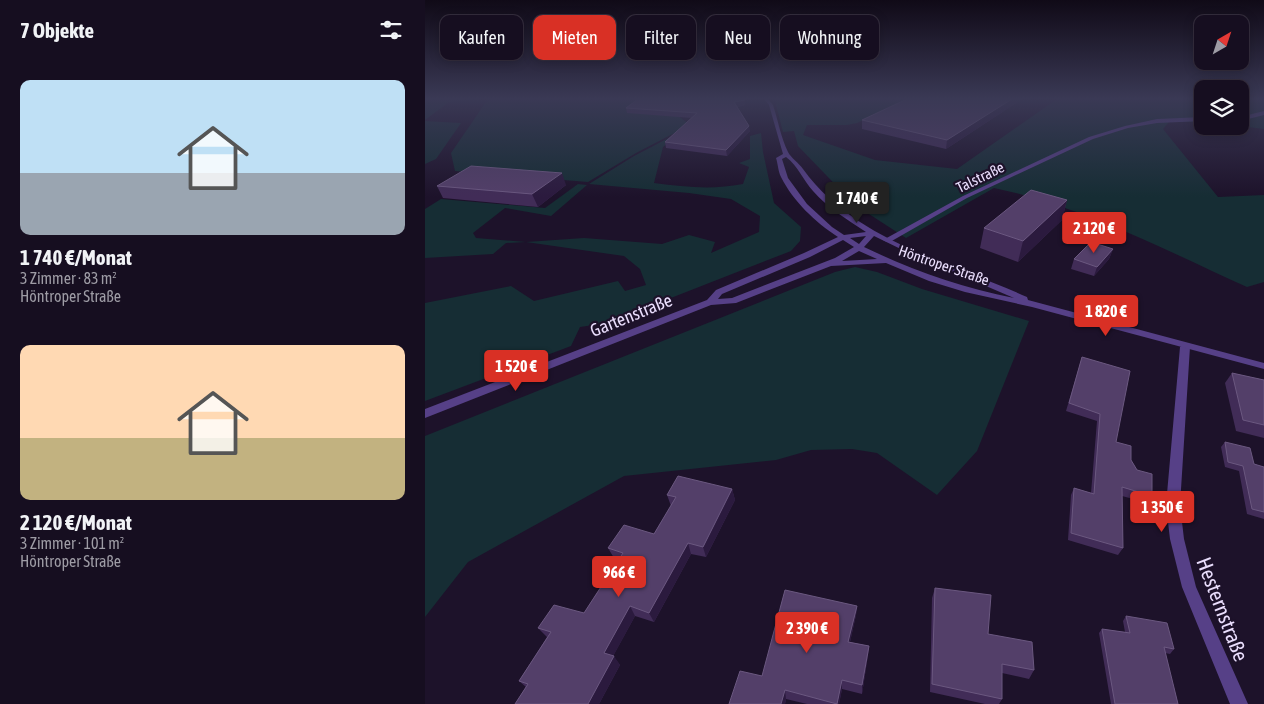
<!DOCTYPE html>
<html lang="de">
<meta charset="utf-8">
<style>
:root{--surface:#160e20;--page:#1f1729;--text:#f1f3f6;--muted:#9e9ca5;--line:#352e3e;--accent:#d93025}
body{margin:0;font-family:"Asap Condensed",sans-serif;background:var(--page);color:var(--text);height:100vh;display:flex;flex-direction:column;font-size:19px;white-space:nowrap}
*{box-sizing:border-box;margin:0}
p{font-size:16px;color:var(--muted)}
.icon{flex:none;width:28px;height:28px;fill:none;stroke:currentColor;stroke-width:2;stroke-linecap:round;stroke-linejoin:round}
.map{position:relative;flex:1;overflow:hidden}
.details{display:flex;flex-direction:column;background:var(--surface);width:425px}
.details>*{flex:none}
.hud{position:absolute;left:15px;top:15px;width:475px;height:45px;display:flex;gap:10px}
.needle{width:32px;rotate:39deg}
.fabs{position:absolute;left:769px;top:15px;display:grid;gap:10px}
.fabs a{display:grid;place-items:center;width:55px;height:55px;border-radius:10px;background:var(--surface);box-shadow:0 2px 12px #0003,0 0 0 1px var(--line);font-size:25px}
.price{position:absolute;translate:-50% -42px;padding:0 11px;border-radius:5px;background:var(--accent);color:#fff;font-size:16px;line-height:32px;filter:drop-shadow(0 1px 2px #0008)}
.price::after{content:'';position:absolute;left:50%;top:30px;width:15px;height:11px;margin-left:-8px;background:inherit;clip-path:polygon(0 0,100% 0,50% 100%)}
.price.current{background:#222;color:#fff}
ul{padding:0;list-style:none}
li{display:grid;align-content:center;gap:10px;height:265px;padding:0 20px}
li span{display:grid;place-items:center;height:155px;border-radius:10px;color:#555}
li>.icon{margin-inline-start:auto}
span .icon{width:90px;height:90px;fill:#fffc;stroke-width:1}
li b{font-size:21px}
h2{display:flex;justify-content:space-between;align-items:center;height:60px;padding:0 20px;font-size:21px}
.tag{padding:0 18px;border-radius:10px;background:var(--surface);box-shadow:0 2px 12px #0003,0 0 0 1px var(--line);font-size:18px;line-height:45px}
.tag.current{background:var(--accent);color:#fff}
main{display:flex;flex:1;min-height:0}
.map>svg:first-child{display:block}
</style>
<main>
<section class="details">
<h2>7 Objekte<svg class="icon" aria-label="filters" viewBox="0 0 24 24"><path d="M4 7h16M4 17h16"/><circle cx="9" cy="7" r="2"/><circle cx="15" cy="17" r="2"/></svg></h2>
<ul>
<li><span style="background:linear-gradient(#bfe0f5 60%,#9aa5b1 0)"><svg class="icon" aria-label="home" viewBox="0 0 24 24"><path d="M3 11l9-7 9 7M6 9v11h12V9"/></svg></span><div><b>1 740 €/Monat</b><p>3 Zimmer · 83 m²</p><p>Höntroper Straße</p></div></li>
<li><span style="background:linear-gradient(#ffd9b3 60%,#c2b280 0)"><svg class="icon" aria-label="home" viewBox="0 0 24 24"><path d="M3 11l9-7 9 7M6 9v11h12V9"/></svg></span><div><b>2 120 €/Monat</b><p>3 Zimmer · 101 m²</p><p>Höntroper Straße</p></div></li>
</ul>
</section>
<div class="map">
<svg width="839" height="704" viewBox="0 0 839 704">
<rect width="100%" height="100%" fill="#1d122a"/>
<g fill="#162d34">
<path d="M0,99H54L24,102L0,120Z"/>
<path d="M63,99H232L265,125L211,153L163,182L30,171L26,153Z"/>
<path d="M347,99H482L432,123L422,125H382L378,135L450,160L532,169L632,99H777V122H744L738,129L793,197L839,195V282L822,287C740,250 657,206 569,188L481,238L430,205L373,146L369,131L358,132L350,101Z"/>
<path d="M815,99H839V129L815,126Z"/>
<path d="M0,121L36,123L11,159L0,164Z"/>
<path d="M257,131L238,147L229,183C260,187 287,190 318,184L324,167L314,163L325,159V136L336,133L338,152L349,203L376,227L375,241L366,251L182,323L155,327L146,346L0,401V303L86,286L109,301L193,281L200,291L221,285L215,269L199,256L101,242L81,243L68,254L0,258V209L16,199L120,208L153,184L162,185L126,216L80,208L48,233L51,238L101,242L159,238L237,244L264,235L290,242L286,253L334,232L335,216L306,199L264,193L164,184L209,156Z"/>
<path d="M430,267L452,272L497,289L604,321L552,451L512,495L452,453L427,449L386,450L351,460L199,476L43,562L0,617V436L410,272Z"/>
</g>
<g fill="none" stroke-linecap="round" stroke-linejoin="round">
<g fill="#564087" fill-rule="evenodd">
<path d="M839,111V115L815,121V117Z"/>
<path d="M778,117V121L732,123L703,128L668,139L542,198L465,242H462L458,240L538,196L664,137L700,126L732,119Z"/>
</g>
<path fill="#564087" fill-rule="evenodd" d="M760,344L765,347L755,505L759,539L771,587L823,704H805L757,587L745,539L741,505L755,347Z"/>
<path fill="#564087" fill-rule="evenodd" d="M339,99H343L348,105C353,120 356,138 363,152C366,158 374,163 378,169C430,241 525,262 602,297L603,300L839,363V369L607,307L540,292L504,281L461,263L406,266L311,303L286,305L0,418V409L282,300L291,290L379,253L413,237C390,222 368,201 356,177C353,171 353,164 351,158L358,154L344,105ZM361,157C373,166 378,180 388,191C403,208 423,220 441,232L419,235L407,227L382,204L363,178L357,159ZM441,236L434,244L425,238ZM449,236L486,254L589,298C537,288 487,270 439,247ZM418,240L429,247L410,258L307,298L293,299L297,294L385,257ZM434,251L452,259L417,261Z"/>
</g>
<g fill="#412c57">
<path d="M482,99H597L521,149L437,129V120Z"/>
<path d="M320,100V105L312,107L325,131L302,156L241,148L240,142L267,118L202,113L201,108Z"/>
<path d="M141,185L113,207L18,198L12,186Z"/>
<path d="M642,200L637,220L593,262L555,248L559,228Z"/>
<path d="M688,249L684,259L669,276L646,269L649,259Z"/>
<path d="M657,357L691,442L706,460L727,496L723,503L697,496L698,548L693,555L643,540L646,495L649,488L666,493L672,421L641,411Z"/>
<path d="M807,373L839,380V438L811,431L800,383Z"/>
<path d="M800,442L829,464L839,467V519L822,514L814,471L800,467L796,447Z"/>
<path d="M307,489L310,500L281,557L266,554L229,622L210,616L188,656L195,665L174,704H90L101,687L94,681L122,637L113,628L159,613L194,560L189,558L183,548L229,534L246,506L242,495Z"/>
<path d="M510,588L563,634L609,670L604,679L577,673V699L574,704H560L505,692L507,598Z"/>
<path d="M432,606L431,615L425,642L444,646L443,655L437,694L417,689L414,704H382L361,699L360,704H304L337,676Z"/>
<path d="M701,616L749,649L745,654L740,653L753,704H686L674,633L677,629L700,632L698,621Z"/>
</g>
<g fill="#2b1a3e">
<path d="M587,99H597L521,149L522,140Z"/>
<path d="M320,100V105L309,107V102Z"/>
<path d="M324,126L325,131L302,156L301,150Z"/>
<path d="M137,173L141,185L113,207L107,194Z"/>
<path d="M642,200L637,220L593,262L598,241Z"/>
<path d="M688,249L684,259L669,276L672,267Z"/>
<path d="M307,489L310,500L281,557L278,547Z"/>
<path d="M263,543L266,554L229,622L224,613Z"/>
<path d="M205,606L210,616L185,662L179,653Z"/>
<path d="M432,606L431,615L423,651V642Z"/>
<path d="M444,646L443,655L437,694V685Z"/>
<path d="M189,656L195,665L174,704H163Z"/>
<path d="M417,680V689L414,704H412Z"/>
<path d="M360,690L361,699L360,704H356Z"/>
</g>
<g fill="#533f69" stroke="#6b5880">
<path d="M213,99H317L320,100L309,102L324,126L301,150L240,142L272,113L201,108Z"/>
<path d="M482,99H587L522,140L437,120Z"/>
<path d="M46,166L137,173L107,194L12,186Z"/>
<path d="M606,190L642,200L598,241L559,228Z"/>
<path d="M666,242L688,249L672,267L649,259Z"/>
<path d="M657,357L705,371L691,442L706,446V460L712,470L727,474V496L697,487L698,548L646,533L649,488L669,494L675,414L644,403Z"/>
<path d="M807,373L839,380V425L818,420Z"/>
<path d="M800,442L825,448L829,464L839,467V512L827,509L818,466L803,462Z"/>
<path d="M253,476L307,489L278,547L263,543L224,613L205,606L179,653L189,656L163,704H90L103,684L94,681L126,632L113,628L129,605L159,613L198,553L183,548L199,525L229,534L251,497L242,495Z"/>
<path d="M510,588L566,595L563,634L607,642L609,670L577,664V699L507,684Z"/>
<path d="M360,590L432,606L423,642L444,646L437,685L417,680L412,704L360,690L356,704H304L315,671L337,676Z"/>
<path d="M701,616L742,623L749,649L739,647L753,704H690L677,629L705,633Z"/>
</g>
<linearGradient id="sky" x2="0" y2="1"><stop stop-color="#100a17"/><stop offset="0.5" stop-color="#3a3955"/><stop offset="1" stop-color="#3a3955" stop-opacity="0"/></linearGradient>
<rect width="839" height="197" fill="url(#sky)"/>
<g text-anchor="middle" dominant-baseline="central" stroke-width="4.5" stroke-linejoin="round" paint-order="stroke">
<g font-size="15" fill="#eadefd" stroke="#1d122a">
<text transform="translate(555 177) rotate(-26)">Talstraße</text>
<text transform="translate(519 265) rotate(19)">Höntroper Straße</text>
</g>
<g font-size="18" fill="#eadefd" stroke="#1d122a">
<text transform="translate(206 315) rotate(-22)">Gartenstraße</text>
</g>
<g font-size="21" fill="#eadefd" stroke="#1d122a">
<text transform="translate(798 609) rotate(69)">Hesternstraße</text>
</g>
</g>
</svg>
<div class="fabs">
<a><svg class="needle" viewBox="-14 -14 28 28"><path d="M0-13l5 13h-10z" fill="#e53935"/><path d="M0 13l5-13h-10z" fill="#9e9ca5"/></svg></a>
<a><svg class="icon" aria-label="layers" viewBox="0 0 24 24"><path d="M12 4l9 5-9 5-9-5zM3 14l9 5 9-5"/></svg></a>
</div>
<b class="price current" style="left:432px;top:224px">1 740 €</b>
<b class="price" style="left:669px;top:254px">2 120 €</b>
<b class="price" style="left:681px;top:337px">1 820 €</b>
<b class="price" style="left:91px;top:392px">1 520 €</b>
<b class="price" style="left:737px;top:533px">1 350 €</b>
<b class="price" style="left:194px;top:598px">966 €</b>
<b class="price" style="left:382px;top:654px">2 390 €</b>
<div class="hud">
<a class="tag">Kaufen</a>
<a class="tag current">Mieten</a>
<a class="tag">Filter</a>
<a class="tag">Neu</a>
<a class="tag">Wohnung</a>
</div>
</div>
</main>
